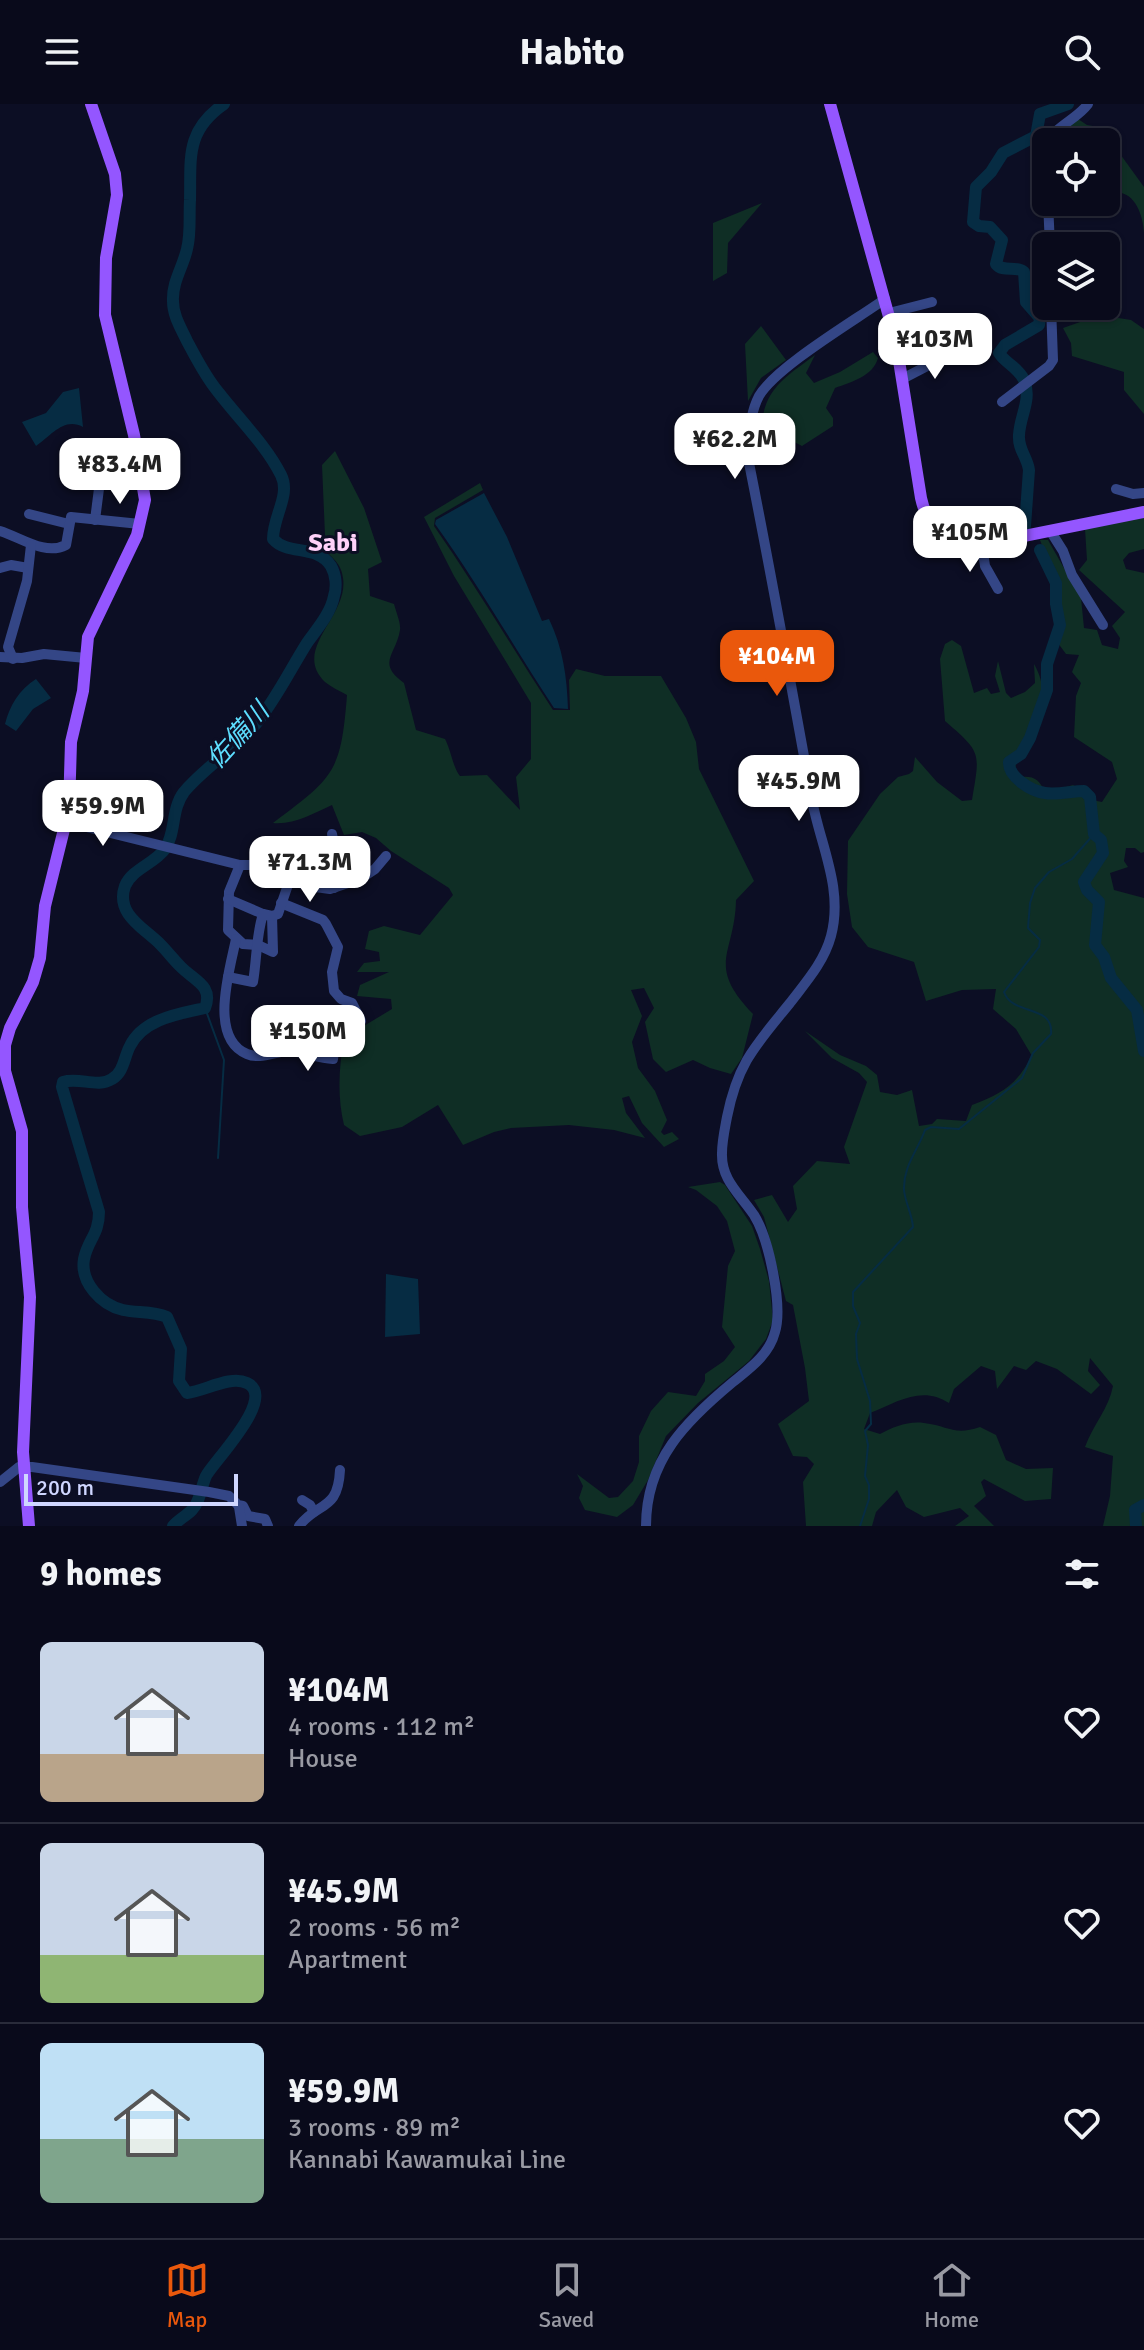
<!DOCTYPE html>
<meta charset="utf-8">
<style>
:root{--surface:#090a1b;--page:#171828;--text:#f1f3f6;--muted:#999aa3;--line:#292b3a;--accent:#ea580c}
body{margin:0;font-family:Signika,"Noto Sans JP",sans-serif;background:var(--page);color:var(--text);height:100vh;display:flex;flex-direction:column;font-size:30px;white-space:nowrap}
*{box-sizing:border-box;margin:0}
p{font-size:26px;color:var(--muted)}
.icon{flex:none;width:44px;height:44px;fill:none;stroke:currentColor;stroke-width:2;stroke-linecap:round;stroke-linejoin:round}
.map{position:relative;height:1422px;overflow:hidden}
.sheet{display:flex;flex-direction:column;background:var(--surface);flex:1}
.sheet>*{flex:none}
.controls{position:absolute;left:1032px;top:24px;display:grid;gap:16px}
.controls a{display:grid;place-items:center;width:88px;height:88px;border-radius:12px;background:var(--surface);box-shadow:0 2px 6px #0004,0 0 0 2px var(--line);font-size:40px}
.scale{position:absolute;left:24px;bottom:20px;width:214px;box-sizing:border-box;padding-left:8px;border:4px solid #cfd6ff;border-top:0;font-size:22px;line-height:28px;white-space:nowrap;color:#cfd6ff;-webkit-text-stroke:6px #0c0e24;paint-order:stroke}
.price{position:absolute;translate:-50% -68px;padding:0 18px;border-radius:16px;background:#fff;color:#222;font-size:26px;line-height:52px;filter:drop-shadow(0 2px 4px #0008)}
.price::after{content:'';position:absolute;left:50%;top:48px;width:24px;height:18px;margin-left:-12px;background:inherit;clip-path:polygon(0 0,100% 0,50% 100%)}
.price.current{background:var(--accent);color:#fff}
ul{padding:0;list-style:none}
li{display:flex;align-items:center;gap:24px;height:200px;padding:0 40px}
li+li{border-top:2px solid var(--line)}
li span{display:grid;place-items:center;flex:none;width:224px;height:160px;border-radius:12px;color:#555}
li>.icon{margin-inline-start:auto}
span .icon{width:96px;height:96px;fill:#fffc;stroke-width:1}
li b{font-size:34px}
h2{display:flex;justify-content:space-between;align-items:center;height:96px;padding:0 40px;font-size:34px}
header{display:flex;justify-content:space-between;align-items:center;height:104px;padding:0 40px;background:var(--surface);font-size:36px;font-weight:700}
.tab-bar{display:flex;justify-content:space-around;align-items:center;height:112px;border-top:2px solid var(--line);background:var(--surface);font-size:22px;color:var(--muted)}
.tab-bar a{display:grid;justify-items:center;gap:4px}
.tab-bar .current{color:var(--accent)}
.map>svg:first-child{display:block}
</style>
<header><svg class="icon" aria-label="menu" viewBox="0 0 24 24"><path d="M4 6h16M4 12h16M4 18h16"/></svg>Habito<svg class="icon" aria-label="search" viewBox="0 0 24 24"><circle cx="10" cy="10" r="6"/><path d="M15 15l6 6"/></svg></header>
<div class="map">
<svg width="1144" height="1422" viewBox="0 0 1144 1422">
<rect width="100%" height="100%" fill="#0c0e24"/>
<g fill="#0f2e25">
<path d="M1078,15L1087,21L1110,25L1115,43L1144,83V129C1143,109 1133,82 1108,90L1106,87V38H1050Z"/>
<path d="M762,99L728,139L727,169L713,177V119Z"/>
<path d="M1100,211L1131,216L1144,225V310L1124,286V268L1072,252L1071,239L1063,224Z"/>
<path d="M761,222L786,256L761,274L748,297L745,240Z"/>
<path d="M873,248L878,254C873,272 852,278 835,284L826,304L833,314V322L802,342L773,327L762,328C761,287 784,274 815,251L806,269L814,279L840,268Z"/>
<path d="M335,347L364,404L382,458L368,465L370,492L394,500C396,508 401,519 400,526C396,551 376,559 404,579L416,626L445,635C451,646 453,664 460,672L487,671L520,706L516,673L531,655V599L454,472L424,413L480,379L483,386L435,414L434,422C476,482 513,545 553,606H570L569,576L576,565L605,572H661L686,614L696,638L699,665L754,777L736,796C735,851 705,860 753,910L742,954L731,970L710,964L693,956L666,968L653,955L645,918L654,904L644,884L631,886L642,912L632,938L638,964L655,987L667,1016L661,1028L664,1031L672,1028L679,1035L664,1043L642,1019L629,992L622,994L626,1009L645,1034L614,1026L569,1021L511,1024L494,1028L463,1041L438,1001L402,1023L360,1032L344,1021C337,992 339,963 344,934L392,905L391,895L357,892L360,881L389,868H357L364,859L380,857L379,848L365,845L369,827L384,822L420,831L453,791L449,784L391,747L376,734L362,728L344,731L332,701C314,709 294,721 273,719C334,673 341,669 347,591C340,587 331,583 325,578C291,545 349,512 343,474C341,456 328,452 318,439L325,431L322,361Z"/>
<path d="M1144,412V445L1129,449L1123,456L1126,465L1144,469V748L1141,749L1135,744H1126L1124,757L1128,763L1110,769L1114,786L1144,794V1422H1103L1110,1392L1113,1352L1085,1343C1093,1321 1109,1304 1113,1282L1090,1254L1088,1267L1100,1281L1091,1290L1057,1265L1036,1257L1026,1266L1014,1262L997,1285L995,1267L981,1262L954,1285L949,1299C922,1281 897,1298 870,1309L864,1325L880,1330C894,1323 907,1317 924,1319C949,1322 954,1332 980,1323L996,1331L1006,1356L1026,1365L1053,1364L1051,1395L1025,1397L984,1375L981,1378L986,1392L974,1402L994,1422H955L969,1412L960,1404L924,1413L906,1403L897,1386L876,1408L872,1422H806L803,1378L814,1360L807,1353L793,1352L778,1320L809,1297L805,1264L793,1201L786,1197L764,1113L754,1096L772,1091L788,1118L797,1105L793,1082L817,1057L850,1060L844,1043L867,978L859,969L832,954L805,927L840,951L866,962L877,971L880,988L897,991L912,986L919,1022L932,1020L937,1015L966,1017L972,1001C1003,989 1016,981 1032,952L1016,925L993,905L996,885L962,886L926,897L914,858L868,843L852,823L847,790L848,737L880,690L898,673L909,670L913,667L915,653L937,678L962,697L972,696C980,648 982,649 945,617L940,555L945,540L952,536L961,542L974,589L987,584L991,590L1000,588L995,572L998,557L1006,589L1011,594L1025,588L1035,579L1034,560C1048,584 1044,610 1032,634C1022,652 1014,652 1015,674C1031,671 1039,673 1045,689L1073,681L1081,686L1087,695L1102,698L1117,675L1112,658L1074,633L1076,592L1081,579L1072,568L1079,551L1066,550L1055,535L1056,515L1050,495L1054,474L1040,436H1048L1081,494L1084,524L1097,526L1102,541L1118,545L1120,534L1112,522L1125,508L1079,466L1087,456L1085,425Z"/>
<path d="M720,1078L725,1081L752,1122L760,1145L769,1177L773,1216L766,1235L749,1257L698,1299L666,1332L648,1376L633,1401L617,1413L585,1406L579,1394L583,1382L577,1370L609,1394L618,1393L633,1377L639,1358V1332L651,1307L668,1288L696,1292L705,1277V1270L724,1257L735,1243L722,1223L728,1162L735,1147L727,1117L717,1102L696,1086L688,1083Z"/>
</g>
<g fill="#062c43">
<path d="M79,284L83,323C64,313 52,331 36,342L22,318L46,309L63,288Z"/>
<path d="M484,389L507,433L542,517L549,515C563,544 567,573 568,605L554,604C514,543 478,480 435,420L436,416Z"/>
<path d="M36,575L51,594L33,605L16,627L5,620C10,601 19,586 36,575Z"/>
<path d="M386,1170L418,1175L420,1230L385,1233Z"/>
</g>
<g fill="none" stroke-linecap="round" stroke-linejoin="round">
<g stroke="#062c43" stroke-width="2">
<path d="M205,904L224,956L218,1054"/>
<path d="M860,1422L869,1395V1381L865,1372L868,1341L865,1327L871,1320L870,1297L857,1255L856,1230L860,1219L853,1202V1188L913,1123C912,1110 905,1098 904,1086C903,1062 918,1046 925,1026L931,1023L959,1025L1022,974L1033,949L1051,930C1054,900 1012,912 1004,888L1039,843L1040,836L1028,824L1030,799L1035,784L1049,768L1072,755L1094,730"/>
</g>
<g stroke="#062c43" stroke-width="12">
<path d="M1025,422L1029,366C1027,352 1018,346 1019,331C1020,311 1032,296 1024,276C1018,263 1005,259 999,249L1005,241L1039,221L1040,214L1026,198L1024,168C1016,161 1003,169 996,160L1002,136L990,123L979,122L973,118L976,83L991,68L1003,49L1036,32L1040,10L1068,0"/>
<path d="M1040,446L1056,479V500L1060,521L1047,560V586L1030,634L1021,650L1009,658C1008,673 1031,687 1045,689C1057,691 1072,687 1084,687L1090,693L1094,730L1101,736L1103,749L1084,778L1087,786L1099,798L1095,841L1104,853L1111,874L1137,906L1144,947"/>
<path d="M173,1422C178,1416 186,1412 192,1406C200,1398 201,1383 206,1372C214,1357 278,1293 247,1279C230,1271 205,1287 187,1289L179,1277L181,1245L167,1213C153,1207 137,1209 123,1206C101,1201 80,1178 84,1155C88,1135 99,1131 99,1108L62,983L63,978C79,973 98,984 112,975C124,968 124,953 130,942C143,915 178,910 205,904C214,881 193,876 180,862C173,855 167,847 160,840C144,824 115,810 125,782C132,765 154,760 165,745C176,729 171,705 184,688C205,663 234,646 255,621C275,597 290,566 307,539C317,525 331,509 334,492C337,483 336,471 331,462C317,440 288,452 273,435C273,412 291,391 281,371C266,341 239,315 219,289C206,274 196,254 187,237C181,224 173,212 173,197C172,178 183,163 187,145C191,130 189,112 190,96C191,54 185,27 224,0"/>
<path d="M1136,1422L1135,1406L1144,1401"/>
</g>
<g stroke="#344686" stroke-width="10">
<path d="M1048,38C1056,22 1077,15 1088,0"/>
<path d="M1048,98L1050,142"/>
<path d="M889,209L932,198"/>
<path d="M904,274L931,260L945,249"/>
<path d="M1002,298L1049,262L1053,256L1051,202"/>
<path d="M1116,385L1133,390L1144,389"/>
<path d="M29,410L69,420"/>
<path d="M95,416L101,369L141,364"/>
<path d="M0,427C20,433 45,452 66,441L71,413L140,420"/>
<path d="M1051,428L1063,447L1072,471L1103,521"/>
<path d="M982,441L985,462L998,485"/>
<path d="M0,464L11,461L28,464"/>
<path d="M0,553L22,554L44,550L86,554"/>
<path d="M13,555L8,543L27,477L31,441"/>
<path d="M66,718L240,761H272L290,775L308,782L330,785L360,775L375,765L386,752"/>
<path d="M332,730L336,749L334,784"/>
<path d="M240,761L229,788L228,826L243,840L258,841L273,848L272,812"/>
<path d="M228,795L263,810"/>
<path d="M236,835C230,865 208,934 247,950C261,956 275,947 290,947C304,948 318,954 333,955L336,933L361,917L352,899L341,895L334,887L332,868L338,843L326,820L323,816L281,799"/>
<path d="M228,873L253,878C257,854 256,832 263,810L272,812L278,810L290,775"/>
<path d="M0,1378L19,1363H32L209,1388L229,1392L238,1401L243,1402L248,1412L265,1415L268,1422"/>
<path d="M302,1396L310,1401L314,1408"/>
<path d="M239,1403L242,1422"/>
<path d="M299,1422C318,1397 338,1408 340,1366"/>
<path d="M646,1422C646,1356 686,1317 733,1278C750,1264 769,1251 775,1228C783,1202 769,1135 754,1111C740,1090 721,1076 722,1049C722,1037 725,1024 727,1013C738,958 756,941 790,899C806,878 824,858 831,832C844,783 819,739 811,691C791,580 771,469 749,359C748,338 749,311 759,292C776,263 854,217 885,195"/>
</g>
<g stroke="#9456ff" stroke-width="12">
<path d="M830,0L896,238L921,394C927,421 945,441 974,442L1144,408"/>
<path d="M29,1422L23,1348L30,1193L22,1103V1027L5,967V941L10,924L33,878L40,854L45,802L69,705L71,638L83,587L88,533L137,431L145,396L134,331L105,211L106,154L117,91L115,70L91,0"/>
</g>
</g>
<g text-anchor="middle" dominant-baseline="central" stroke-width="6" stroke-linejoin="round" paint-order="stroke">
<g font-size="26" font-weight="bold" fill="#ffd1fa" stroke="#0c0e24">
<text x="333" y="439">Sabi</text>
</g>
<g font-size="26" font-style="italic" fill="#5ddeff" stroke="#0c0e24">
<text transform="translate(238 632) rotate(-48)">佐備川</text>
</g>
</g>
</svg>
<div class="controls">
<a><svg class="icon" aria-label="locate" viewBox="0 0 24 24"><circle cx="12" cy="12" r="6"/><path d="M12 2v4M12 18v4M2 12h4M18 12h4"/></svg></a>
<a><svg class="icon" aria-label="layers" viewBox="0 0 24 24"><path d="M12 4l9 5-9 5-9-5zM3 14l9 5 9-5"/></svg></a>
</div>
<div class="scale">200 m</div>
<b class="price" style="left:935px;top:277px">¥103M</b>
<b class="price" style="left:735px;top:377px">¥62.2M</b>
<b class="price" style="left:120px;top:402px">¥83.4M</b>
<b class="price" style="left:970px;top:470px">¥105M</b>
<b class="price current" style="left:777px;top:594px">¥104M</b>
<b class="price" style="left:799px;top:719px">¥45.9M</b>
<b class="price" style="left:103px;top:744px">¥59.9M</b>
<b class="price" style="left:310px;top:800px">¥71.3M</b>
<b class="price" style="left:308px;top:969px">¥150M</b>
</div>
<section class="sheet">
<h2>9 homes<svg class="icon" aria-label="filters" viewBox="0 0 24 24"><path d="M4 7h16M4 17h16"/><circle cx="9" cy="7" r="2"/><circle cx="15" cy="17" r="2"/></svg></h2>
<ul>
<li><span style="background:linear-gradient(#c9d6e8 70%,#b9a48a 0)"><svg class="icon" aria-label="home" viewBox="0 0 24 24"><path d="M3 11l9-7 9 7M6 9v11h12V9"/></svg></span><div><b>¥104M</b><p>4 rooms · 112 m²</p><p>House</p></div><svg class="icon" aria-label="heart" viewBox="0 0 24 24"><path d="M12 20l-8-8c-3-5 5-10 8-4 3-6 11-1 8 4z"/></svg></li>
<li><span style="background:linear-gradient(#c9d6e8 70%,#8fb573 0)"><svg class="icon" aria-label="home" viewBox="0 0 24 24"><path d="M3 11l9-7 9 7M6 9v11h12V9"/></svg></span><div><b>¥45.9M</b><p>2 rooms · 56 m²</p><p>Apartment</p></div><svg class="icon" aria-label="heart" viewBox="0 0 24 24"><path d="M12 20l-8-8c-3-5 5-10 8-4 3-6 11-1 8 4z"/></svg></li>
<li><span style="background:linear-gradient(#bfe0f5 60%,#7fa58c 0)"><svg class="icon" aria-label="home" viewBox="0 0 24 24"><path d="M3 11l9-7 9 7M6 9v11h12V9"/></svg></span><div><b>¥59.9M</b><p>3 rooms · 89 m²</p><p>Kannabi Kawamukai Line</p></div><svg class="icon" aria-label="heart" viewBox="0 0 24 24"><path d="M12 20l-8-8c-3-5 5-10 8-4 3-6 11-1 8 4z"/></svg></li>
</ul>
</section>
<nav class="tab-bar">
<a class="current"><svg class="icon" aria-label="map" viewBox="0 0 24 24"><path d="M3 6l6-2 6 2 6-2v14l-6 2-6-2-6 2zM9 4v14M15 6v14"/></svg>Map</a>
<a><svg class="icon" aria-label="saved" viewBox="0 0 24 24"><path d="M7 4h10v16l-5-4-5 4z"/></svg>Saved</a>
<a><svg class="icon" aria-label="home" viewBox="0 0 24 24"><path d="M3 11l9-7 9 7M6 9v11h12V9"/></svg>Home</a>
</nav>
